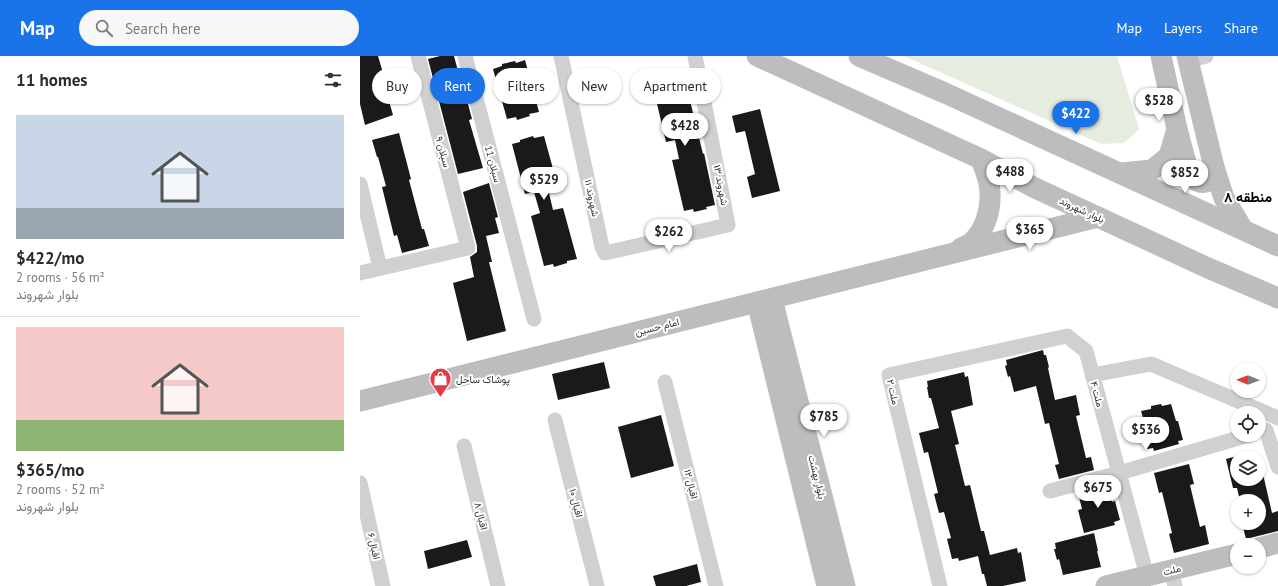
<!DOCTYPE html>
<meta charset="utf-8">
<style>
:root{--surface:#fff;--page:#f7f7f7;--text:#2b2b33;--muted:#7c7c81;--line:#e1e1e2;--accent:#1a73e8}
body{margin:0;font-family:"PT Sans",Vazirmatn,sans-serif;background:var(--page);color:var(--text);height:100vh;display:flex;flex-direction:column;font-size:15px;white-space:nowrap}
*{box-sizing:border-box;margin:0}
p{font-size:13px;color:var(--muted)}
.icon{flex:none;width:22px;height:22px;fill:none;stroke:currentColor;stroke-width:2;stroke-linecap:round;stroke-linejoin:round}
.map{position:relative;flex:1;overflow:hidden}
.panel{display:flex;flex-direction:column;background:var(--surface);width:360px}
.panel>*{flex:none}
.banner{position:absolute;left:12px;top:12px;width:380px;height:36px;display:flex;gap:8px}
.needle{width:26px;rotate:271deg}
.controls{position:absolute;left:870px;top:306px;display:grid;gap:8px}
.controls a{display:grid;place-items:center;width:36px;height:36px;border-radius:50%;background:var(--surface);box-shadow:0 1px 3px #0004;font-size:20px}
.price{position:absolute;translate:-50% -34px;padding:0 9px;border-radius:14px;background:#fff;color:#222;font-size:13px;line-height:26px;filter:drop-shadow(0 1px 2px #0008)}
.price::after{content:'';position:absolute;left:50%;top:24px;width:12px;height:9px;margin-left:-6px;background:inherit;clip-path:polygon(0 0,100% 0,50% 100%)}
.price.selected{background:var(--accent);color:#fff}
ul{padding:0;list-style:none}
li{display:grid;align-content:center;gap:8px;height:212px;padding:0 16px}
li+li{border-top:1px solid var(--line)}
li span{display:grid;place-items:center;height:124px;border-radius:0px;color:#555}
li>.icon{margin-inline-start:auto}
span .icon{width:72px;height:72px;fill:#fffc;stroke-width:1}
li b{font-size:17px}
h2{display:flex;justify-content:space-between;align-items:center;height:48px;padding:0 16px;font-size:17px}
.tag{padding:0 14px;border-radius:18px;background:var(--surface);box-shadow:0 1px 3px #0004;font-size:14px;line-height:36px}
.tag.selected{background:var(--accent);color:#fff}
header{display:flex;align-items:center;gap:24px;box-sizing:border-box;height:56px;padding:0 20px;background:var(--accent);color:#fff}
header strong{font-size:19px}
nav{display:flex;gap:22px;margin-inline-start:auto;font-size:14px}
.search{width:280px;height:36px;background:var(--page);display:flex;align-items:center;gap:10px;box-sizing:border-box;padding:0 14px;border-radius:22px;color:var(--muted);font-size:15px}
main{display:flex;flex:1;min-height:0}
.map>svg:first-child{display:block}
</style>
<header>
<strong>Map</strong>
<div class="search"><svg class="icon" aria-label="search" viewBox="0 0 24 24"><circle cx="10" cy="10" r="6"/><path d="M15 15l6 6"/></svg>Search here</div>
<nav><a>Map</a><a>Layers</a><a>Share</a></nav>
</header>
<main>
<section class="panel">
<h2>11 homes<svg class="icon" aria-label="filters" viewBox="0 0 24 24"><path d="M4 7h16M4 17h16"/><circle cx="9" cy="7" r="2"/><circle cx="15" cy="17" r="2"/></svg></h2>
<ul>
<li><span style="background:linear-gradient(#c9d6e8 75%,#9aa5b1 0)"><svg class="icon" aria-label="home" viewBox="0 0 24 24"><path d="M3 11l9-7 9 7M6 9v11h12V9"/></svg></span><div><b>$422/mo</b><p>2 rooms · 56 m²</p><p>بلوار شهروند</p></div></li>
<li><span style="background:linear-gradient(#f6c9c9 75%,#8fb573 0)"><svg class="icon" aria-label="home" viewBox="0 0 24 24"><path d="M3 11l9-7 9 7M6 9v11h12V9"/></svg></span><div><b>$365/mo</b><p>2 rooms · 52 m²</p><p>بلوار شهروند</p></div></li>
</ul>
</section>
<div class="map">
<svg width="918" height="530" viewBox="0 0 918 530">
<rect width="100%" height="100%" fill="#fff"/>
<path fill="#e6ecdf" d="M544,0H757L779,73L764,87L741,88Z"/>
<g fill="#1a1a1a">
<path d="M0,0H18L26,27L24,28L33,59L5,69L0,48Z"/>
<path d="M80,0H94L98,15L99,14L112,63L109,64L123,112L98,118L68,3Z"/>
<path d="M165,4L179,56L169,58L170,60L157,64L156,61L147,63L133,13L142,10V8L155,5L156,7Z"/>
<path d="M316,28L317,30L326,28L343,98L344,97L355,149L346,151L347,153L334,156L333,153L324,155L312,104L319,103L315,84L306,86L294,35L303,33L302,31Z"/>
<path d="M400,53L420,135L392,142L387,121L395,118L385,75L376,77L372,60Z"/>
<path d="M39,77L51,123L49,124L62,173H64L69,190L42,197L37,179L34,180L22,131L26,130L18,101H17L12,84Z"/>
<path d="M173,80L174,82L184,80L198,131L188,133L193,154L203,152L217,203L207,205V207L194,211L193,208L184,210L171,160L180,157L174,136L165,138L152,88L160,86V84Z"/>
<path d="M129,127L138,161L135,162L139,177L126,180L132,206H129L146,275L107,285L93,227L114,221L110,201L117,196V190L103,136Z"/>
<path d="M683,294L684,299H686L689,311L688,312L695,344L716,339L720,359L716,360L726,402L731,401L734,414L699,423L695,409L699,408L689,367L685,368L676,330L654,336L650,320L648,321L645,310L647,309L646,304Z"/>
<path d="M244,306L250,332L198,344L192,318Z"/>
<path d="M604,316L605,321L608,320L613,349L591,355L599,388L595,389L605,430L610,429L621,475H624L630,499L657,492L658,497L661,496L666,525L643,530H627L624,518H622L618,500L599,505L598,502L592,503L587,483L591,482L584,456L579,457L574,438L578,437L568,396L564,397L559,377L579,372L571,342H569L567,331H568L567,325Z"/>
<path d="M801,348L802,350L811,348L816,365H818L823,384L818,385L819,388L794,395L793,392L787,393L782,373L786,372L781,355L791,353V350Z"/>
<path d="M301,359L314,410L271,422L258,371Z"/>
<path d="M877,400V423H899V418H903L912,457L918,455V475L886,483L882,467H899V445H880L877,432H873L866,403Z"/>
<path d="M829,408L834,428L830,429L840,471L845,469L849,488L814,497L809,478L812,477L802,436L799,437L794,417Z"/>
<path d="M748,429L752,446L755,445L760,464L754,466L755,469L724,477L718,454L722,453L718,437Z"/>
<path d="M734,477L738,495H737L741,511L703,519L699,503L697,504L694,493H696L695,487Z"/>
<path d="M107,484L112,501L68,513L64,495Z"/>
<path d="M337,508L341,526L326,530H296L293,520Z"/>
</g>
<g fill="none" stroke-linecap="round" stroke-linejoin="round">
<g stroke="#d0d0d0" stroke-width="15">
<path d="M105,0L174,263"/>
<path d="M201,0L242,191L245,197L368,169L335,0"/>
<path d="M828,5L846,0"/>
<path d="M0,128L20,212"/>
<path d="M0,217L108,192L58,0"/>
<path d="M732,319L791,308L918,362"/>
<path d="M305,326L356,530"/>
<path d="M195,364L237,530"/>
<path d="M906,374L918,411"/>
<path d="M104,390L138,530"/>
<path d="M0,427L23,530"/>
<path d="M690,435L759,417L889,379"/>
<path d="M811,514L815,530"/>
<path d="M580,530L529,319L707,280L726,295L787,520"/>
</g>
<g stroke="#bdbdbd" stroke-width="21">
<path d="M397,0L621,103L673,131L848,212L918,242"/>
<path d="M499,0L585,37L918,190"/>
<path d="M827,0L854,111L864,142L882,172"/>
<path d="M817,73L829,118C840,132 853,128 854,111"/>
<path d="M762,117L792,114L809,100L817,73L801,0"/>
<path d="M600,193C603,191 608,189 611,187C625,175 631,154 630,136C630,125 625,114 621,103"/>
<path d="M412,243L485,530"/>
<path d="M397,246L467,530"/>
<path d="M0,345L738,161"/>
<path d="M899,492L918,487"/>
<path d="M746,530L877,498"/>
</g>
</g>
<defs>
<symbol id="shop-pin" viewBox="-11 -11 22 30"><path d="M0 17L-7.5 6A9.5 9.5 0 1 1 7.5 6Z" fill="#e63946" stroke="#fff"/><path d="M-5-2.5h2.3a2.7 3.5 0 0 1 5.4 0H5L5.5 6h-11ZM-1.5-2.5h3a1.5 2.3 0 0 0-3 0Z" fill="#fff"/></symbol>
</defs>
<g fill-rule="evenodd">
<use href="#shop-pin" x="68" y="310" width="25" height="34"/>
</g>
<g text-anchor="middle" dominant-baseline="central" stroke-width="4" stroke-linejoin="round" paint-order="stroke">
<g font-size="10" fill="#333" stroke="#fff">
<text transform="translate(83 96) rotate(75)">سبلان ۹</text>
<text transform="translate(133 108) rotate(75)">سبلان 11</text>
<text transform="translate(361 129) rotate(79)">شهروند ۱۳</text>
<text transform="translate(232 142) rotate(78)">شهروند ۱۱</text>
<text transform="translate(722 154) rotate(25)">بلوار شهروند</text>
<text transform="translate(297 271) rotate(-14)">امام حسین</text>
<text transform="translate(533 336) rotate(77)">ملت ۲</text>
<text transform="translate(737 338) rotate(75)">ملت ۴</text>
<text transform="translate(457 421) rotate(76)">بلوار بهشت</text>
<text transform="translate(331 428) rotate(76)">اقبال ۱۲</text>
<text transform="translate(216 447) rotate(76)">اقبال ۱۰</text>
<text transform="translate(121 460) rotate(76)">اقبال ۸</text>
<text transform="translate(14 490) rotate(77)">اقبال ۶</text>
<text transform="translate(812 514) rotate(-14)">ملت</text>
</g>
<g font-size="10" fill="#333" stroke="#fff" text-anchor="start">
<text x="96" y="323">پوشاک ساحل</text>
</g>
<g font-size="14" font-weight="bold" fill="#000" stroke="#fff">
<text x="888" y="141">منطقه ۸</text>
</g>
</g>
</svg>
<div class="controls">
<a><svg class="needle" viewBox="-14 -14 28 28"><path d="M0-13l5 13h-10z" fill="#e53935"/><path d="M0 13l5-13h-10z" fill="#7c7c81"/></svg></a>
<a><svg class="icon" aria-label="locate" viewBox="0 0 24 24"><circle cx="12" cy="12" r="6"/><path d="M12 2v4M12 18v4M2 12h4M18 12h4"/></svg></a>
<a><svg class="icon" aria-label="layers" viewBox="0 0 24 24"><path d="M12 4l9 5-9 5-9-5zM3 14l9 5 9-5"/></svg></a>
<a>+</a>
<a>−</a>
</div>
<b class="price" style="left:799px;top:66px">$528</b>
<b class="price selected" style="left:716px;top:79px">$422</b>
<b class="price" style="left:325px;top:91px">$428</b>
<b class="price" style="left:650px;top:137px">$488</b>
<b class="price" style="left:825px;top:138px">$852</b>
<b class="price" style="left:184px;top:145px">$529</b>
<b class="price" style="left:670px;top:195px">$365</b>
<b class="price" style="left:309px;top:197px">$262</b>
<b class="price" style="left:464px;top:382px">$785</b>
<b class="price" style="left:786px;top:395px">$536</b>
<b class="price" style="left:738px;top:453px">$675</b>
<div class="banner">
<a class="tag">Buy</a>
<a class="tag selected">Rent</a>
<a class="tag">Filters</a>
<a class="tag">New</a>
<a class="tag">Apartment</a>
</div>
</div>
</main>
